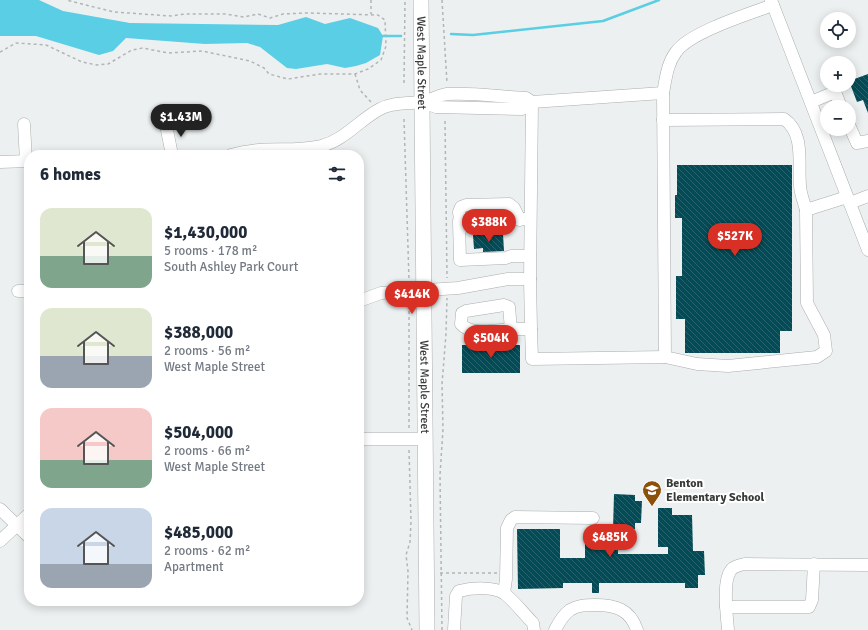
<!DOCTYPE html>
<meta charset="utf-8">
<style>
:root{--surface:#fff;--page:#f2f2f3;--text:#1f2937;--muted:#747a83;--accent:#d93025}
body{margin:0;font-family:Signika,sans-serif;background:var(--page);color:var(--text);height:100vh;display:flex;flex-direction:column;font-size:15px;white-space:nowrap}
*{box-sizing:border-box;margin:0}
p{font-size:13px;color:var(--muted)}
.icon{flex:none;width:22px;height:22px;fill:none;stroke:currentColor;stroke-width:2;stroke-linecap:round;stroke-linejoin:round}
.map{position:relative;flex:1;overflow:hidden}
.sheet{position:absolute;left:24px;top:150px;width:340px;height:456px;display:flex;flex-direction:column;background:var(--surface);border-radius:16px;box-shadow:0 2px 10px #0003}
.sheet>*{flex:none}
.controls{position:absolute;left:820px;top:12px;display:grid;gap:8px}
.controls a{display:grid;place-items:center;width:36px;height:36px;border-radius:50%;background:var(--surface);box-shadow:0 2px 10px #0003;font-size:20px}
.price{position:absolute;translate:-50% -34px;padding:0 9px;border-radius:14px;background:var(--accent);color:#fff;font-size:13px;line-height:26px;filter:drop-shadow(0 1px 2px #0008)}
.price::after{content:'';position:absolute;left:50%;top:24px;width:12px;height:9px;margin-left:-6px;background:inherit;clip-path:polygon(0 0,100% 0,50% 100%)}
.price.selected{background:#222;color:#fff}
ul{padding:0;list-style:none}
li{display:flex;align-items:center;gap:12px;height:100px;padding:0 16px}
li span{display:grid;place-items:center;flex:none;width:112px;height:80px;border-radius:12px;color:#555}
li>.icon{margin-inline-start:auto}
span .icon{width:48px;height:48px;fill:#fffc;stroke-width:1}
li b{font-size:17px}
h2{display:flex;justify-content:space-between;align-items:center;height:48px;padding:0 16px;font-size:17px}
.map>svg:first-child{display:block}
</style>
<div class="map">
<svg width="868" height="630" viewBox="0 0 868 630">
<defs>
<pattern id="building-back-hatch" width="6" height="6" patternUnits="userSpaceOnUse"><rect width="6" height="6" fill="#034b56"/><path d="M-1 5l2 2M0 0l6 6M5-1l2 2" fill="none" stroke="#2a636c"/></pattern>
</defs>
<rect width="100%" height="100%" fill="#ecf0f0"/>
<path fill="#5acee4" d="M0,0H39L63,11L130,23L278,25L306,17L325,24L350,18L378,28L383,36L380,55L366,63L356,66L345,68L327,64L296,69L287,68L260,47L247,43L205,44L126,38L113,51L99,55L36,36H0Z"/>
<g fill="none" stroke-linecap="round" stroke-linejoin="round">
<g stroke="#5acee4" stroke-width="2.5">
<path d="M451,34L473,35L603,21L659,0"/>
<path d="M383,36H401"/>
</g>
</g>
<g fill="url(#building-back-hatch)">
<path d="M868,74V113L863,100L857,102L849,81Z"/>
<path d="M677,165H792V331H780V353H685V319H676V276H682V218H675V195H677Z"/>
<path d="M503,234L504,251L483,252V248L474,249L473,235Z"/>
<rect x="462" y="345" width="58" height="28"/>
<path d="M614,494L635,495V501H642L641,523H635V529H613Z"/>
<path d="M658,508H672V515H692L693,551H704L705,575H698V588H685V583H599V593H592V583H563V588L518,589L517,529H560V558H585V531H618V554H668V547H658Z"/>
</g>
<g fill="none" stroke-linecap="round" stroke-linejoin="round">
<defs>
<g id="minor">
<path d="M771,0L868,250"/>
<path d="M773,5C749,14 690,32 676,52C667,64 666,78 663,93L665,357L697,364L728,366L817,357L826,351L824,335L807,303L806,210"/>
<path d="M422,102L436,107L522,109L532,102L663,93"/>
<path d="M811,102L835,92L841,107"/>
<path d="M663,120L784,119C805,133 798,164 800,185C800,193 804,202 806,210L847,197"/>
<path d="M24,124L26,161"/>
<path d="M166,125L172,155"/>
<path d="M849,125L857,143L868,141"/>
<path d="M231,155C263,145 291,153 321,146C345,140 359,120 380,109C393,102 407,104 421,102C430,101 438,95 447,94C472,92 501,97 526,98L532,102"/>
<path d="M0,162L29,161"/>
<path d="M850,203L868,196"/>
<path d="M461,229L459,212L461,207L466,205L509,204L514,208L520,220"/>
<path d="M530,256H511L506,258L460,260L459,221L530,219"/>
<path d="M18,291H29"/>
<path d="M359,301L381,293L458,288L508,279H530"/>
<path d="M511,329C497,330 471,336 461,324L462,313L466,311L504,305L509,307L511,329H531L530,279L532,102"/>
<path d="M531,329L532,359L665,357"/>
<path d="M359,439H426"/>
<path d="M0,509L29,537"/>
<path d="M0,541L29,514"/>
<path d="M504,593L506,579L507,528L511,520L515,517L593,518"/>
<path d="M726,607H809L812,600L814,564"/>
<path d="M454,630L456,596L459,591C471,588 494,586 505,594C515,602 524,614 533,623L534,630"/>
<path d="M555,630C559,622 563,615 570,610C578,605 586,605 595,605C615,605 630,609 637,630"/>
<path d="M728,630C727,616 722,581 731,570C734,566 740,565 745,564L868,565"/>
</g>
<g id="major">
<path id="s1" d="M421,0L427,630"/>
</g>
</defs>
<use href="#minor" stroke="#aaadae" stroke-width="13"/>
<use href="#major" stroke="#aaadae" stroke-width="16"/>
<g stroke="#b1b5b5" stroke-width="1.5" stroke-dasharray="3 3" stroke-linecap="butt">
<path d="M371,0V14"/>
<path d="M442,0L447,83"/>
<path d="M0,52L16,43L46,45L82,62L97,65L108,64L132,50L143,48L168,53L202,51L250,61L264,68L269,74L288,79L320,74H355L368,69L381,60L386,46L385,20L378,15L307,13L283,14L270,18L258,14L244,17L225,14H185L171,16L114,12L66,0"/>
<path d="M355,74L360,90L371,102"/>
<path d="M404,83L405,0"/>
<path d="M404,119L409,280"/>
<path d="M445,121L447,278"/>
<path d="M409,428V302"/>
<path d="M409,450L411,521L410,542L406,555L408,571L407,618L412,630"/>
<path d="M440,573H497"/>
<path d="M442,630L440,475L443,429L442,384L446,334L447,298"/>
</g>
<use href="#minor" stroke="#fff" stroke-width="12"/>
<use href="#major" stroke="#fff" stroke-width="15"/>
</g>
<defs>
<symbol id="school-pin" viewBox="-11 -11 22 30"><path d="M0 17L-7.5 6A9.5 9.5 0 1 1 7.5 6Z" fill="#8b500c" stroke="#fff"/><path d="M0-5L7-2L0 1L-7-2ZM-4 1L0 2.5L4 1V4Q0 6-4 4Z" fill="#fff"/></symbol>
</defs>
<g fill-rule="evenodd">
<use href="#school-pin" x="641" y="479" width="22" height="30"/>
</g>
<g text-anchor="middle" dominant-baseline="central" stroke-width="4" stroke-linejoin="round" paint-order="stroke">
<g font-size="12" fill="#393b3b" stroke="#fff">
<text stroke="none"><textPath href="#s1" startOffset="63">West Maple Street</textPath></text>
<text stroke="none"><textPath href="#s1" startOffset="387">West Maple Street</textPath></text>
</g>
<g font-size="12" font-weight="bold" fill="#393b3b" stroke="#fff" text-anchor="start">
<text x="666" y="483">Benton<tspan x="666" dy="14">Elementary School</tspan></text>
</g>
</g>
</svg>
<div class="controls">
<a><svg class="icon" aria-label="locate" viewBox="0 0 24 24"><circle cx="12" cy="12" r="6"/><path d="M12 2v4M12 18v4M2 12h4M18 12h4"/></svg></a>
<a>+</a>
<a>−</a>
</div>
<b class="price selected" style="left:181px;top:138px">$1.43M</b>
<b class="price" style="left:489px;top:243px">$388K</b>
<b class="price" style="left:735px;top:257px">$527K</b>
<b class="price" style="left:412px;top:315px">$414K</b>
<b class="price" style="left:491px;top:359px">$504K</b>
<b class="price" style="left:610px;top:558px">$485K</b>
<section class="sheet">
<h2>6 homes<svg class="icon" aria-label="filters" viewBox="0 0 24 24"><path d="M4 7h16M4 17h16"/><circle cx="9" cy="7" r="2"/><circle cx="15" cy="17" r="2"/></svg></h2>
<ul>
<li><span style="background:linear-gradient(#dfe7d0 60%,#7fa58c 0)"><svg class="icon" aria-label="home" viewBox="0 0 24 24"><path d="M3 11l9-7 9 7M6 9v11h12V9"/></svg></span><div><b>$1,430,000</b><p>5 rooms · 178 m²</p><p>South Ashley Park Court</p></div></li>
<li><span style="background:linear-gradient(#dfe7d0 60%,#9aa5b1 0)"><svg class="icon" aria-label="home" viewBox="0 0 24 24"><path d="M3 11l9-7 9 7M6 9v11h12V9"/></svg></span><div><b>$388,000</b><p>2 rooms · 56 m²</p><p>West Maple Street</p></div></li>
<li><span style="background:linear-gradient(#f6c9c9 65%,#7fa58c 0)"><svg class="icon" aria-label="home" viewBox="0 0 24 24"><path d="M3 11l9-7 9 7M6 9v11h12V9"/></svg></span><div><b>$504,000</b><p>2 rooms · 66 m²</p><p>West Maple Street</p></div></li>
<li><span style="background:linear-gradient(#c9d6e8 70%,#9aa5b1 0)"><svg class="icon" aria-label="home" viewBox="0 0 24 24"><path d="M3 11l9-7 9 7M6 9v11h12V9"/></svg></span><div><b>$485,000</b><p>2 rooms · 62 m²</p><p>Apartment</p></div></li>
</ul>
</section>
</div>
